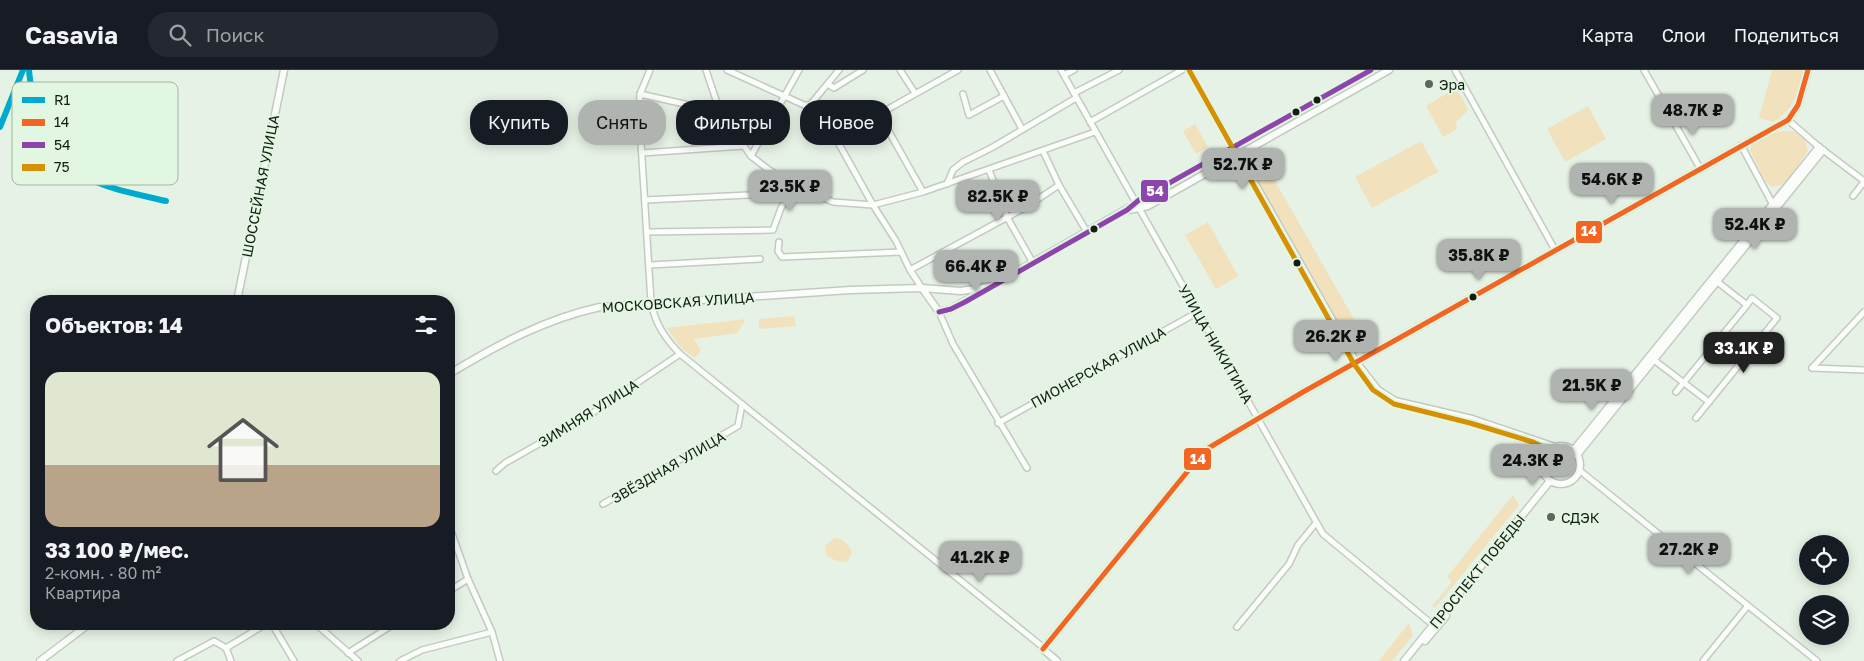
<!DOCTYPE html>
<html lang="ru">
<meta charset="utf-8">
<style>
:root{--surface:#171b24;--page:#242831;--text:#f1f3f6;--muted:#9ea1a6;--line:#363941;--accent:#afb4b1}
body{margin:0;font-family:"Golos Text",sans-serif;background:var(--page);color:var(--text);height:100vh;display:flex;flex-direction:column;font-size:19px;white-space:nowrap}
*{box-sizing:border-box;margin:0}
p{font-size:16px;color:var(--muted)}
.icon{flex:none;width:28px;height:28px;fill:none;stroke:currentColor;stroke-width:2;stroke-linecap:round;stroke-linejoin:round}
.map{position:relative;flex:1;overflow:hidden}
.details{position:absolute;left:30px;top:225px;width:425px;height:335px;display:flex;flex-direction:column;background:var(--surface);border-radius:20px;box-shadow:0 2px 12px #0003}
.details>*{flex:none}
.guide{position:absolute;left:470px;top:30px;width:475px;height:45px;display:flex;gap:10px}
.fabs{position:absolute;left:1799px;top:465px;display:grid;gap:10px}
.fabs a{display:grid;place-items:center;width:50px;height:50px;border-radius:50%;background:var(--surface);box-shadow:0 2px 12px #0003;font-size:25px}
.price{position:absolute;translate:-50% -42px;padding:0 11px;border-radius:10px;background:var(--accent);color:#111;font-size:16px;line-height:32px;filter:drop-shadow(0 1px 2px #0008)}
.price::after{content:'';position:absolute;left:50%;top:30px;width:15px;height:11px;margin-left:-8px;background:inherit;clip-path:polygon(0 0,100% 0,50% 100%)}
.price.active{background:#222;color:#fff}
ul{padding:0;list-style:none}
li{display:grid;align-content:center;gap:10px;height:265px;padding:0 15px}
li+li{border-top:1px solid var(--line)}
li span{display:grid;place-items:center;height:155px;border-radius:15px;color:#555}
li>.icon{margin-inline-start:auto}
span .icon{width:90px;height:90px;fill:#fffc;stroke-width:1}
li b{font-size:21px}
h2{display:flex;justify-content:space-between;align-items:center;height:60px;padding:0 15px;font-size:21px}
.chip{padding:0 18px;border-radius:20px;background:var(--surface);box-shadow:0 2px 12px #0003;font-size:18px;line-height:45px}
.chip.active{background:var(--accent);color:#111}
header{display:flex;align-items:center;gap:30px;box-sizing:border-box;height:70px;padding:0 25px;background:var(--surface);border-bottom:1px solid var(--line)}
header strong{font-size:24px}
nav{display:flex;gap:28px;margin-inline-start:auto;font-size:18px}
.search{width:350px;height:45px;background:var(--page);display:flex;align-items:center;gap:12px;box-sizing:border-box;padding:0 18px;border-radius:20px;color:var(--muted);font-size:19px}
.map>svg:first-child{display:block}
</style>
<header>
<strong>Casavia</strong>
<div class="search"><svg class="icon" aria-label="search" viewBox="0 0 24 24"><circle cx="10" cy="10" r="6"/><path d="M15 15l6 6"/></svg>Поиск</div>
<nav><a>Карта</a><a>Слои</a><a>Поделиться</a></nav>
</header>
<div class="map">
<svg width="1864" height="591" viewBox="0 0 1864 591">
<rect width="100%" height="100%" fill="#e7f2e6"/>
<g fill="#f1e1bc">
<path d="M1772,0H1803C1796,24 1796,38 1773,52L1759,48Z"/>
<path d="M1454,19L1461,26L1468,40L1456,52L1457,59L1443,67L1426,36Z"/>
<path d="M1588,36L1606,69L1565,92L1547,59Z"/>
<path d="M1195,54L1208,77L1196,84L1183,61Z"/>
<path d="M1784,61H1793L1805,69L1808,81L1785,114L1772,117L1765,111L1750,80L1752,74L1767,65Z"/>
<path d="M1421,71L1438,102L1372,138L1355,107Z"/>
<path d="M1259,83L1359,258L1343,267L1243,92Z"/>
<path d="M1208,152L1238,206L1216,219L1185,165Z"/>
<path d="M794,246L796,256L759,259V249Z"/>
<path d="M746,249L737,263L694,269L701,280L695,288L682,279L667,258Z"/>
<path d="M1513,425L1519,435L1435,538L1432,536L1452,512L1447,507Z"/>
<path d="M834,468C844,468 850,475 852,484L847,492L836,491L826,485L825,476Z"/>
<path d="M1409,553L1413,565L1392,591H1379Z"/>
</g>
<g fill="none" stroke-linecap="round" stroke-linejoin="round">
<defs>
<g id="minor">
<path d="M650,0L640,24L639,41L651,232C655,254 665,268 680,284L1044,578"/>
<path d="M706,0L720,42L751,86L769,100L795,116L833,132L873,135L923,122L1095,62"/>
<path d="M727,0L804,35H810L824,47L873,135L896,171L910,200L922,218"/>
<path d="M900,0L915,23"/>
<path d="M990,0L1022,59"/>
<path d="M1061,0L1323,464L1433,555"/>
<path d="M1189,0L1233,78"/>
<path d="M1455,0L1555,180"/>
<path d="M1644,0L1700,98"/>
<path d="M1064,5L1074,0"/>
<path d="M829,15L834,18L863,0"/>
<path d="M1074,23L1119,0"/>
<path d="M640,24L720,42"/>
<path d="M963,24L969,45L1004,26"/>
<path d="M810,35L839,0"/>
<path d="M879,44L923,122"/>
<path d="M1788,50L1819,77L1864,111"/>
<path d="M1090,52L1182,0"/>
<path d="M836,68L958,0"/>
<path d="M1741,75L1772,133"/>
<path d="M1043,81L1059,115L1087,162"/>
<path d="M642,83L743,76"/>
<path d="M751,86L799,0"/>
<path d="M989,100L1007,147L1033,193"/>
<path d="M947,114L953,100L963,92L993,77L1076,28"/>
<path d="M1853,126L1864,112"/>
<path d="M645,130L790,123"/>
<path d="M648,162L773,160L781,138L795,116"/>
<path d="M779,172L778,181L782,187L901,182"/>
<path d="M650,195L760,189"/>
<path d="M910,200L1028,136L1059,115"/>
<path d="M939,242L953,274L1027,398"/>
<path d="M1654,290L1709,332"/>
<path d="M1812,298L1864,242"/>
<path d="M1812,298L1864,300"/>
<path d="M1676,322L1747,235"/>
<path d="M1696,348L1777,248L1752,228L1747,235L1715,210"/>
<path d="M998,353L1198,242"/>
<path d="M1579,400L1817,591"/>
<path d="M496,401L505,393L588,346L680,284"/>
<path d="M603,434L738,356L742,334"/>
<path d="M449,455L468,509L492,562L500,591"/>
<path d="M449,521L468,509"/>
<path d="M272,554L294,591"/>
<path d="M316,554L358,591"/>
<path d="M1237,557L1289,494L1298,475L1316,453"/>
<path d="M226,578L231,591"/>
<path d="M348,583L394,554"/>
<path d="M177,591L214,571L226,578L266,554"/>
<path d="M400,591L422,580L492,562"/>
<path d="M1703,591L1746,538"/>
</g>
<g id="major">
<path d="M1234,77L1356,292L1378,320L1395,331L1472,349L1555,377"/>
<path d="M1129,140L1148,136L1389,0"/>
<path d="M922,218L939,242L951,239L1371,0"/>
<path d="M237,231L284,0"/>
<path d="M449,304C497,275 545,249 600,237L850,220L922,218L960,221L990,217"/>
<circle cx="1561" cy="395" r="19"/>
<path d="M1573,381L1819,77"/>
<path d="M1577,385L1823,80"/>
<path d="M1425,571L1446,546"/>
<path d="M40,591L89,554"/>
<path d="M1057,591L1043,579L1205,380L1303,322L1788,50L1798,35L1808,0"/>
<path d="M1404,591L1550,411"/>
</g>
</defs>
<use href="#minor" stroke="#c2cac1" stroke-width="8"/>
<use href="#major" stroke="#c2cac1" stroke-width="9"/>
<use href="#minor" stroke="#fbfdfb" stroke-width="5"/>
<use href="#major" stroke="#fbfdfb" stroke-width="6"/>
<defs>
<path id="bus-1" d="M1043,579L1205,380L1303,322L1788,50L1798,35L1808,0"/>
<path id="bus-2" d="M939,242L951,239L965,232L1127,140L1139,130L1371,0"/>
<path id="bus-3" d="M1189,0L1354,294L1373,320L1394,334L1470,353L1533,372L1549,380"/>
</defs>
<use href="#bus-1" stroke="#e2f7e1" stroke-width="9"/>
<use href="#bus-2" stroke="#e2f7e1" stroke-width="9"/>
<use href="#bus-3" stroke="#e2f7e1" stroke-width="9"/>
<use href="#bus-1" stroke="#f26522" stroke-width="5"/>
<use href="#bus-2" stroke="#8e44ad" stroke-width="5"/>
<use href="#bus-3" stroke="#d59103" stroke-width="5"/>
<defs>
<g id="rail-1">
<path d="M29,0C30,16 34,30 39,45C59,112 106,117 166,131"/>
<path d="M0,57L23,0"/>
<path d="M23,103L29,63L27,32"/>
</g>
</defs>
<use href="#rail-1" stroke="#e2f7e1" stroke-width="10"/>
<use href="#rail-1" stroke="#00a9ce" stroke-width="6"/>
</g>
<g fill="#5e665d" stroke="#e2f7e1" stroke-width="2">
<circle cx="1429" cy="14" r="5"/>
<circle cx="1551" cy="447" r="5"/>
</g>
<g fill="#141b13" stroke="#e2f7e1" stroke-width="2">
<circle cx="1317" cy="30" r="4.5"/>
<circle cx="1296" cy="42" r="4.5"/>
<circle cx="1094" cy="159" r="4.5"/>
<circle cx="1297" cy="193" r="4.5"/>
<circle cx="1473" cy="227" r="4.5"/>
</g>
<g text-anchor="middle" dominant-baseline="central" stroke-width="4" stroke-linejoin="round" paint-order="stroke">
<g font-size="14" fill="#141b13" stroke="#e2f7e1" text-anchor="start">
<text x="1439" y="14">Эра</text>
<text x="1561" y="447">СДЭК</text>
</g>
<g font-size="14" fill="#141b13" stroke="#e2f7e1">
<text transform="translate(260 116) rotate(-79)">ШОССЕЙНАЯ УЛИЦА</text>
<text transform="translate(678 232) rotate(-4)">МОСКОВСКАЯ УЛИЦА</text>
<text transform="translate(1216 274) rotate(60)">УЛИЦА НИКИТИНА</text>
<text transform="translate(1098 297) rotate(-29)">ПИОНЕРСКАЯ УЛИЦА</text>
<text transform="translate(588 343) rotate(-32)">ЗИМНЯЯ УЛИЦА</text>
<text transform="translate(668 397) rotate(-30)">ЗВЁЗДНАЯ УЛИЦА</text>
<text transform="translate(1477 501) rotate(-51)">ПРОСПЕКТ ПОБЕДЫ</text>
</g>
</g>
<rect x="12" y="12" width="166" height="103" rx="8" fill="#e2f7e1" stroke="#a4b5a3" stroke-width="1"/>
<rect x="22" y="27" width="23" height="6" fill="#00a9ce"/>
<rect x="22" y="49" width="23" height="7" fill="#f26522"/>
<rect x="22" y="72" width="23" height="6" fill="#8e44ad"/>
<rect x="22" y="94" width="23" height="7" fill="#d59103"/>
<g font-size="14" fill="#141b13">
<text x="54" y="35">R1</text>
<text x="54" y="57">14</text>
<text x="54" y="80">54</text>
<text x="54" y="102">75</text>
</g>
<g stroke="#e2f7e1" stroke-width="2">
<rect x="1140" y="109" width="29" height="24" rx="5" fill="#8e44ad"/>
<rect x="1575" y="150" width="28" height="24" rx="5" fill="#f26522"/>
<rect x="1183" y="377" width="29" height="24" rx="5" fill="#f26522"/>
</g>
<g font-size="14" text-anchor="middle" font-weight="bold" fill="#fff">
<text x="1155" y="126">54</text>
<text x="1589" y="166">14</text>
<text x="1198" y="394">14</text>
</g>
</svg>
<div class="fabs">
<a><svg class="icon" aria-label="locate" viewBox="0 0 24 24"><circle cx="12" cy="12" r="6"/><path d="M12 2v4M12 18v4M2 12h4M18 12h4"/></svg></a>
<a><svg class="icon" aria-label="layers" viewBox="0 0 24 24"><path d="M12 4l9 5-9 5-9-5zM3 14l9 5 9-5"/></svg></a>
</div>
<b class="price" style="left:1693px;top:66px">48.7K ₽</b>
<b class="price" style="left:1243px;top:120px">52.7K ₽</b>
<b class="price" style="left:1612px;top:135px">54.6K ₽</b>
<b class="price" style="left:790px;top:142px">23.5K ₽</b>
<b class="price" style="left:998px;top:152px">82.5K ₽</b>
<b class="price" style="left:1755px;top:180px">52.4K ₽</b>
<b class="price" style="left:1479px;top:211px">35.8K ₽</b>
<b class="price" style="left:976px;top:222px">66.4K ₽</b>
<b class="price" style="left:1336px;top:292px">26.2K ₽</b>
<b class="price active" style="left:1744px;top:304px">33.1K ₽</b>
<b class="price" style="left:1592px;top:341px">21.5K ₽</b>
<b class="price" style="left:1533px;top:416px">24.3K ₽</b>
<b class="price" style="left:1689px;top:505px">27.2K ₽</b>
<b class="price" style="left:980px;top:513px">41.2K ₽</b>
<div class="guide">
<a class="chip">Купить</a>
<a class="chip active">Снять</a>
<a class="chip">Фильтры</a>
<a class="chip">Новое</a>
</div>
<section class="details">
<h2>Объектов: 14<svg class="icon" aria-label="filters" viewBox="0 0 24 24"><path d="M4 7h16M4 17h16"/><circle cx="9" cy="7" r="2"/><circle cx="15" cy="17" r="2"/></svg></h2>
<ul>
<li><span style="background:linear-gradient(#dfe7d0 60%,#b9a48a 0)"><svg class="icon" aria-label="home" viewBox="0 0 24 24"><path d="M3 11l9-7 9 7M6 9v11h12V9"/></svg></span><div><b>33 100 ₽/мес.</b><p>2-комн. · 80 m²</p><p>Квартира</p></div></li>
</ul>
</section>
</div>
